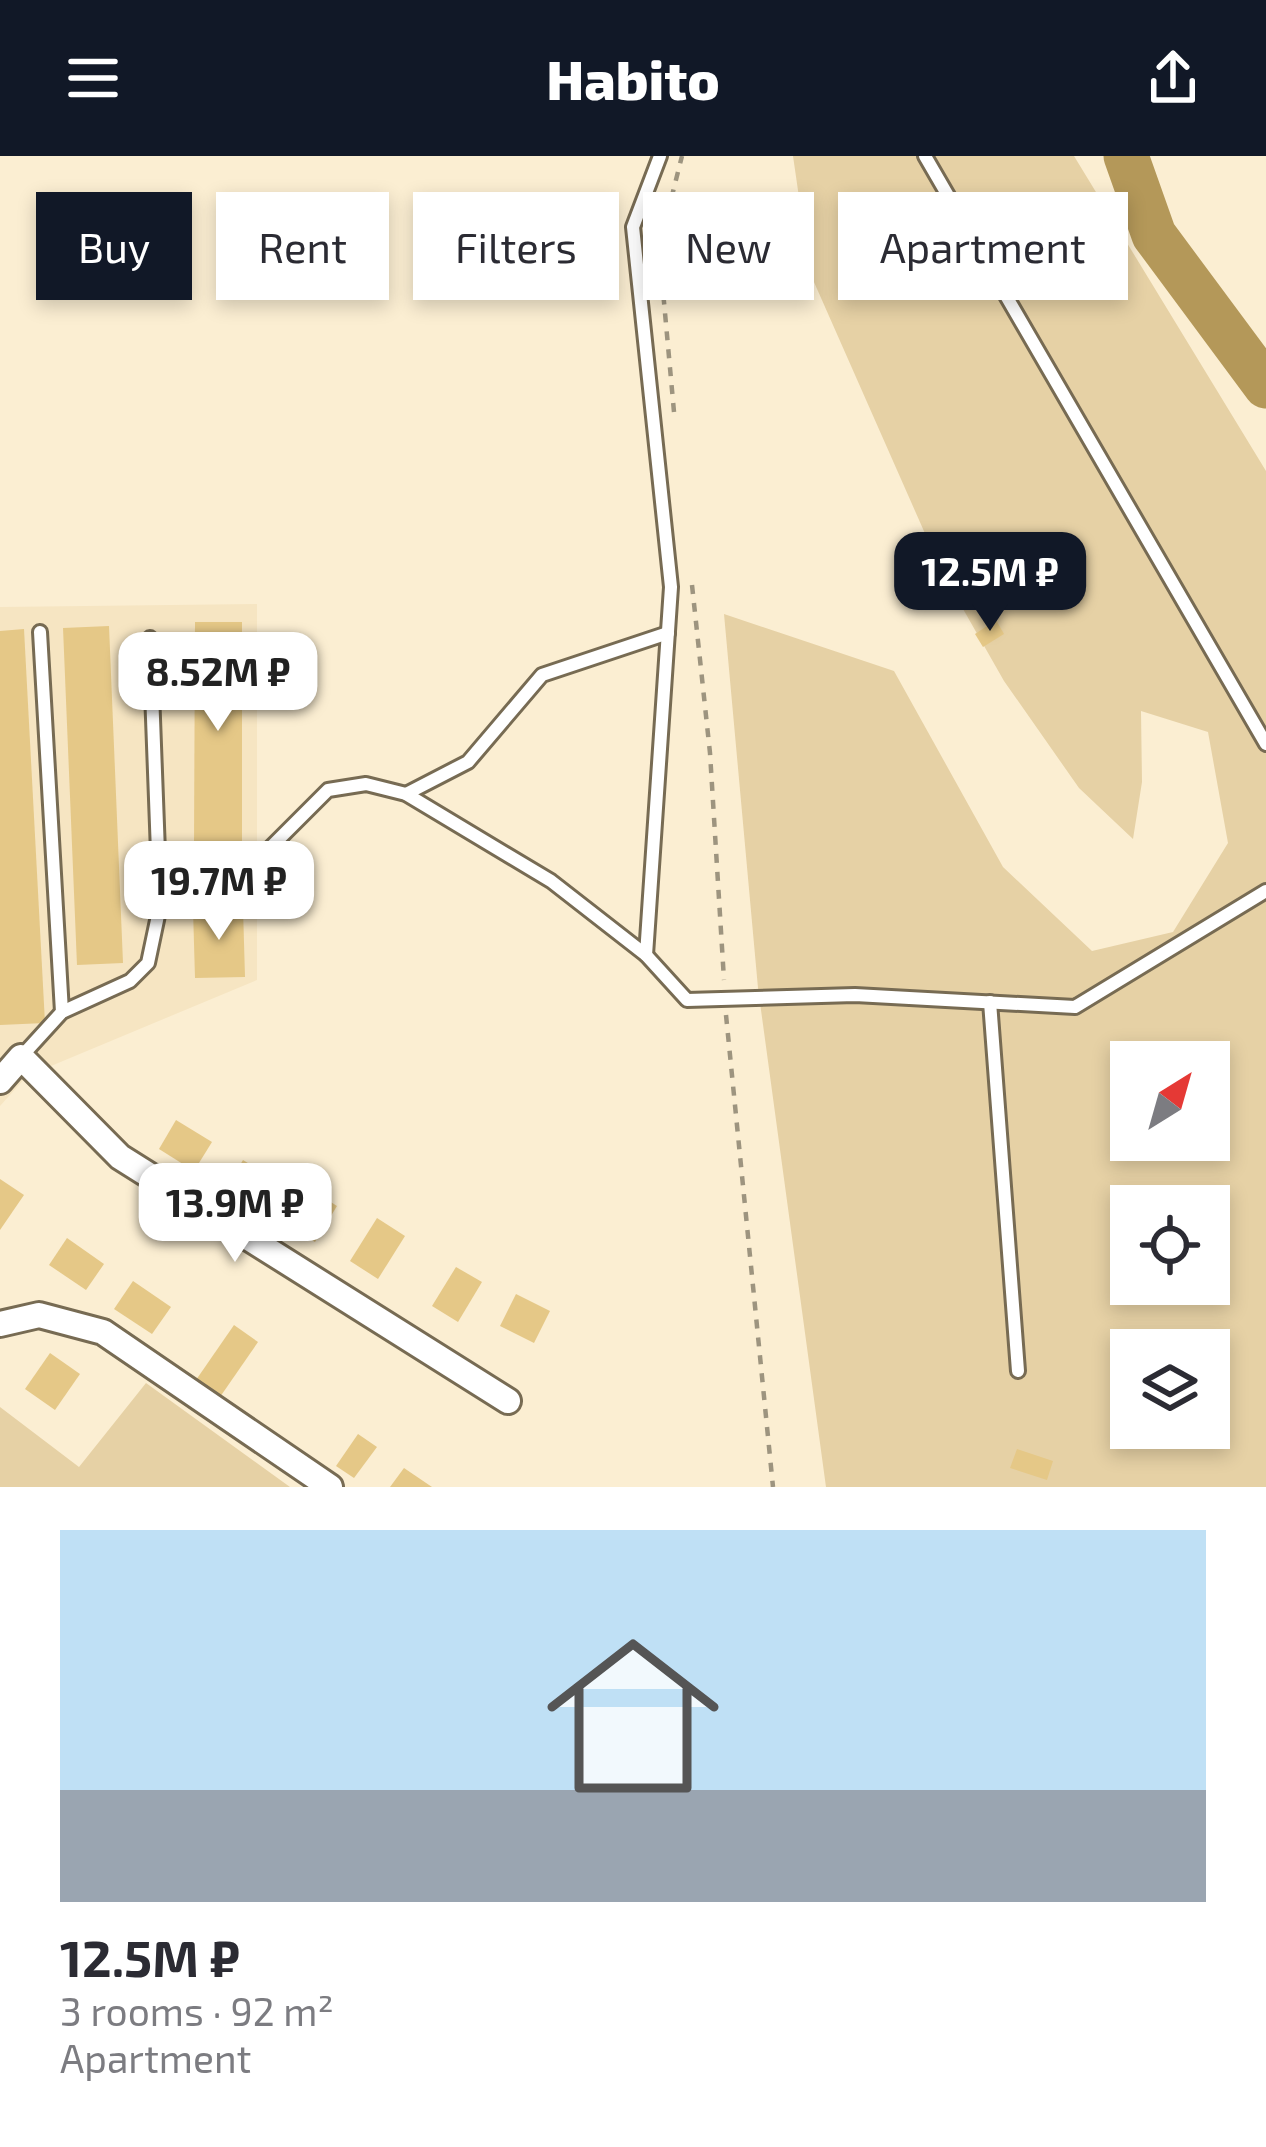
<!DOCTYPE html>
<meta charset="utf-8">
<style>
:root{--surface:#fff;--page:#f7f7f7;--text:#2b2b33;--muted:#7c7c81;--line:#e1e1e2;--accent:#111827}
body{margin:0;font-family:"Exo 2",sans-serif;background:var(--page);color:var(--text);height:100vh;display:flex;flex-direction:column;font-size:45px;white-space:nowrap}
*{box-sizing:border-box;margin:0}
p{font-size:39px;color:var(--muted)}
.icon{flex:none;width:66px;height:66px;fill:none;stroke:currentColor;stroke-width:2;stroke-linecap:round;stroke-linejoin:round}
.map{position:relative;height:1331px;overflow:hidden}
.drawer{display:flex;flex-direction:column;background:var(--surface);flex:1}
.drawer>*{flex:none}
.top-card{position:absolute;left:36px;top:36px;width:1194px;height:108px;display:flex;gap:24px}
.needle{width:78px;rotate:37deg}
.tools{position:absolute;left:1110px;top:885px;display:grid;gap:24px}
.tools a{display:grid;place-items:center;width:120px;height:120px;border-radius:0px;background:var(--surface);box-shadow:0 6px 18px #0003;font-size:60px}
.price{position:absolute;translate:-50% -102px;padding:0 27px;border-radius:24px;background:#fff;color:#222;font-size:39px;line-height:78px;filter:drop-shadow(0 3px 6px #0008)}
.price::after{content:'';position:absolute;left:50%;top:72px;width:36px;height:27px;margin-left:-18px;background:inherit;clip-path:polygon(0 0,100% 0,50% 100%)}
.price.on{background:var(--accent);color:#fff}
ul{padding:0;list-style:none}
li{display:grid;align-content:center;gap:24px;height:636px;padding:0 60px}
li+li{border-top:3px solid var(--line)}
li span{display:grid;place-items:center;height:372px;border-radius:0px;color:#555}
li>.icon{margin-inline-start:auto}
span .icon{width:216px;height:216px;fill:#fffc;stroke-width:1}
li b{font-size:51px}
.pill{padding:0 42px;border-radius:0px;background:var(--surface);box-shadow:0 6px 18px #0003;font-size:42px;line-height:108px}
.pill.on{background:var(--accent);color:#fff}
header{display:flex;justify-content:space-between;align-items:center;height:156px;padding:0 60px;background:var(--accent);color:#fff;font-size:54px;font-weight:800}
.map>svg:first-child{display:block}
</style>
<header><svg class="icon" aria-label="menu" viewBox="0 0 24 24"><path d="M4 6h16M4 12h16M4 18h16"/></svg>Habito<svg class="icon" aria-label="share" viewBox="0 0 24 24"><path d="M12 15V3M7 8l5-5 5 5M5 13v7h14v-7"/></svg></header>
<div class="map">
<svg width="1266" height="1331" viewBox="0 0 1266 1331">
<rect width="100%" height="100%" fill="#fbeed2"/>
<path fill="#f6e5c2" d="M257,448V824L27,920L0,950V451Z"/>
<g fill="#e6d1a5" fill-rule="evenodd">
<path d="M793,0H1074L1266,315V1331H826L758,832L724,458L894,515L1003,711L1092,795L1173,776L1228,687L1208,576L1141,555L1142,626L1133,683L1079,632L1004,525L942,416L810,117ZM1131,906H1209V984H1131ZM1131,1050H1209V1128H1131ZM1131,1194H1209V1272H1131Z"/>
<path d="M146,1227L290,1331H0V1251L79,1311Z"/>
</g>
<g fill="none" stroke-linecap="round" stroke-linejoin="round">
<path stroke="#b49859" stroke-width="45" d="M1126,0L1154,79L1266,230"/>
</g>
<g fill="#e5c887">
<path d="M996,464L1004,478L983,491L975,478Z"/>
<path d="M195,466H242V689H194Z"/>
<path d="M109,470L123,807L77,809L63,472Z"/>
<path d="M24,473L45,867L0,869V475Z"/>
<path d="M243,752L245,821L195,822L193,753Z"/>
<path d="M176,964L212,986L194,1015L159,993Z"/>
<path d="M243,1004L264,1017L245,1047L225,1034Z"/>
<path d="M0,1023L24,1039L0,1074Z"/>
<path d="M309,1032L337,1050L315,1086L286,1069Z"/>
<path d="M377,1062L405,1080L378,1123L350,1105Z"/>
<path d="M67,1082L104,1108L86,1134L49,1109Z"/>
<path d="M456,1111L482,1126L458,1166L432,1150Z"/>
<path d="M133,1125L171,1151L152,1178L114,1153Z"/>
<path d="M516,1138L550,1155L534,1187L500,1170Z"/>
<path d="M234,1169L258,1186L220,1241L196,1224Z"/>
<path d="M50,1197L80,1218L55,1254L25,1233Z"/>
<path d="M358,1278L377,1291L354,1322L336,1310Z"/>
<path d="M1017,1293L1053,1305L1047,1324L1010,1312Z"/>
<path d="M404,1312L432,1331H390Z"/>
</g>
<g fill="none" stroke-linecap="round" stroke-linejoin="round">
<defs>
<g id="lane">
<path d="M925,0L1266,588"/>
<path d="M40,476L62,856"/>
<path d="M150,482L160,750"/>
<path d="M406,638L468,606L542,519L668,477"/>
<path d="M646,799L671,431L633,71L660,0"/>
<path d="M990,846L1018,1215"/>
<path d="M21,901L62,856L130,825L148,807L160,750L263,699L328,634L366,628L406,638L551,725L646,799L687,844L855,839L1075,851L1266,735"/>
</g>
<g id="street">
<path d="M0,925L21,901L120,1001L508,1245"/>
<path d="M0,1168L39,1159L103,1176L330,1331"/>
</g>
</defs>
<use href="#lane" stroke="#776b53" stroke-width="18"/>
<use href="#street" stroke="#776b53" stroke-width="30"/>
<g stroke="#9d947f" stroke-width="4.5" stroke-dasharray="9 9" stroke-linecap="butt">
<path d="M674,256L659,91L682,0"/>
<path d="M692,429L710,597L724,824"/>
<path d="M726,859L773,1331"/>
</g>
<use href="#lane" stroke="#fff" stroke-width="12"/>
<use href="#street" stroke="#fff" stroke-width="24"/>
</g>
</svg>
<div class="tools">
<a><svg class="needle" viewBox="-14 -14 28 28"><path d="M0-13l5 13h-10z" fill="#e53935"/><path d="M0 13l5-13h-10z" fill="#7c7c81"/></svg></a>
<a><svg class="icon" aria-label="locate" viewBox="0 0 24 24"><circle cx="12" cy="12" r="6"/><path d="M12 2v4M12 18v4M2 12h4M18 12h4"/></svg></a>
<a><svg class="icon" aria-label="layers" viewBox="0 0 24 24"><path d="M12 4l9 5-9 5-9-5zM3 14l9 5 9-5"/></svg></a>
</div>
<b class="price on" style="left:990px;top:478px">12.5M ₽</b>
<b class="price" style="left:218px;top:578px">8.52M ₽</b>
<b class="price" style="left:219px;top:787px">19.7M ₽</b>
<b class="price" style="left:235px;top:1109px">13.9M ₽</b>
<div class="top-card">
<a class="pill on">Buy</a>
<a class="pill">Rent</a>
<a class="pill">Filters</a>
<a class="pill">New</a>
<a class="pill">Apartment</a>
</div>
</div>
<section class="drawer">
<ul>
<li><span style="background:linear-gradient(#bfe0f5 70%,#9aa5b1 0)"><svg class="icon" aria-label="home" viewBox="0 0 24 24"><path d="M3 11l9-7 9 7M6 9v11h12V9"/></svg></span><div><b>12.5M ₽</b><p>3 rooms · 92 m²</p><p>Apartment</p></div></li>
</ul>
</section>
